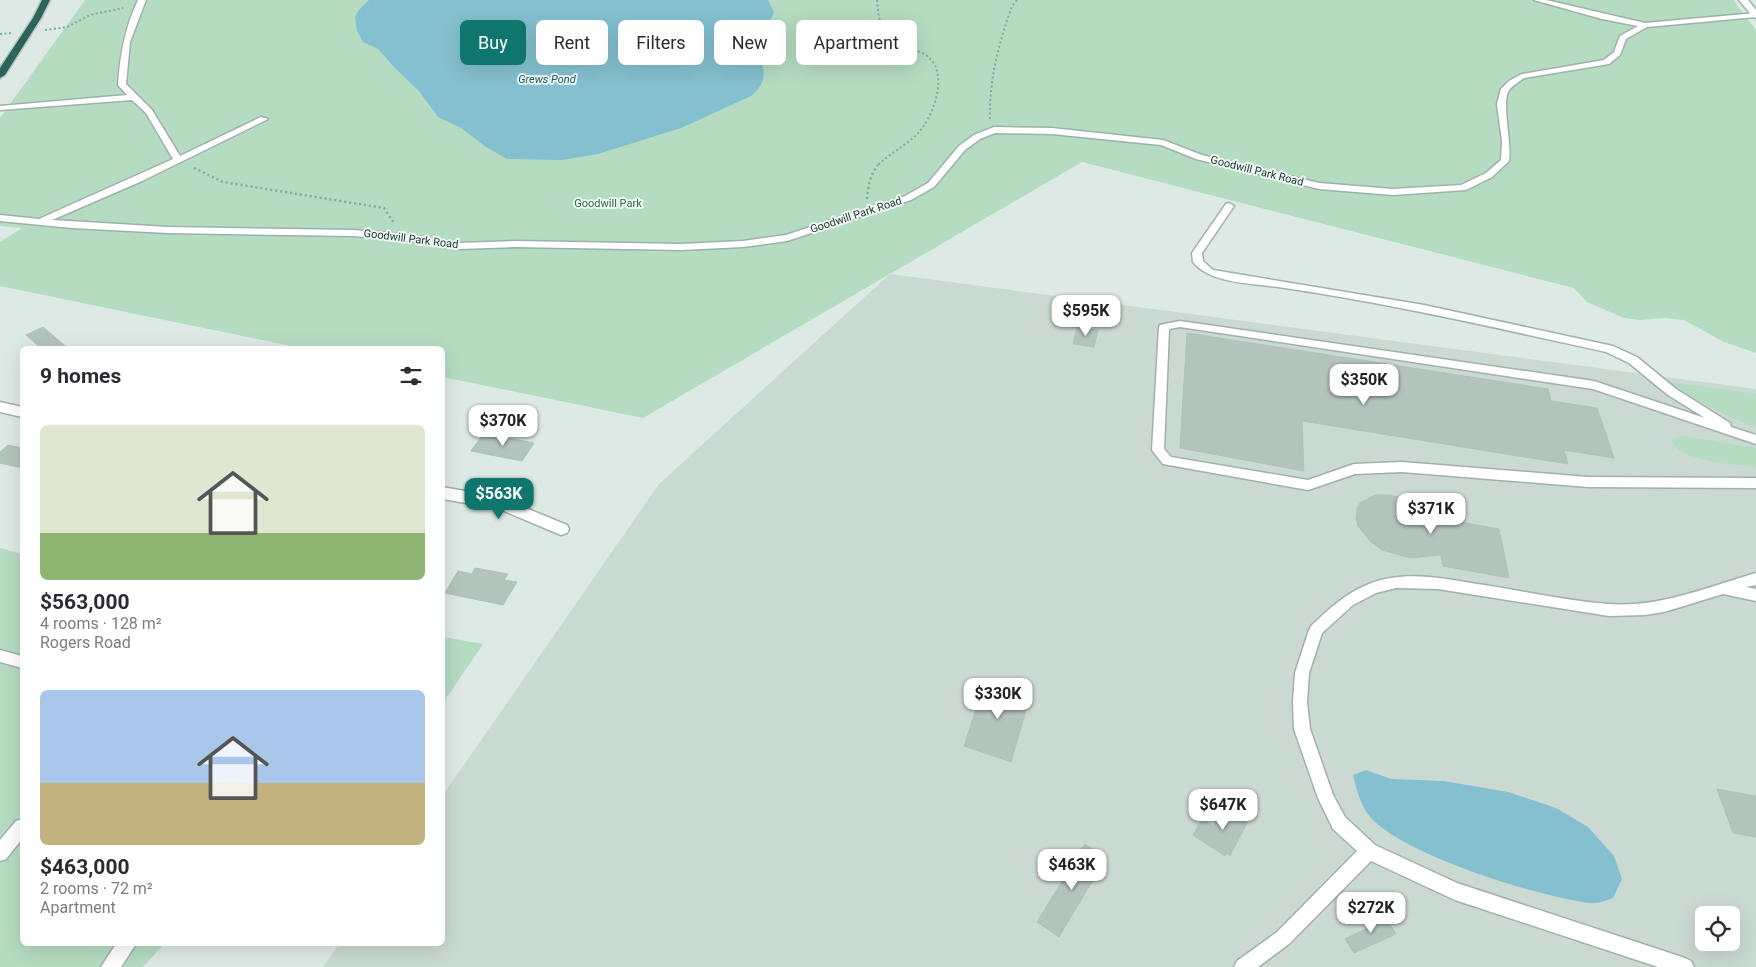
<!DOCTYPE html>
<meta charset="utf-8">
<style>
:root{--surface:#fff;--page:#f7f7f7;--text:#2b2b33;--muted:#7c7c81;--accent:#0f766e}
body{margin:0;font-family:Roboto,sans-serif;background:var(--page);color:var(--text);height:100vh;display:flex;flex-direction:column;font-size:19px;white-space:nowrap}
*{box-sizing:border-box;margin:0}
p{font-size:16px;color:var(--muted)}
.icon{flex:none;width:28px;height:28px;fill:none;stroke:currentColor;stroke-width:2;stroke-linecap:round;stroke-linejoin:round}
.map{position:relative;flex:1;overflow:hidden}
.side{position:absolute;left:20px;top:346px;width:425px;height:600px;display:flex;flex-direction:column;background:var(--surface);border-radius:8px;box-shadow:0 5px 20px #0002}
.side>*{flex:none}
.guide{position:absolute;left:460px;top:20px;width:475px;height:45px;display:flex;gap:10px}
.buttons{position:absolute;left:1695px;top:906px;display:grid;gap:10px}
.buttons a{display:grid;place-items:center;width:45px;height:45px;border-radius:8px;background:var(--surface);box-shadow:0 5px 20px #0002;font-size:25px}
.price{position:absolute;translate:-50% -42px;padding:0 11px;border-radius:10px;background:#fff;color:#222;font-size:16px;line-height:32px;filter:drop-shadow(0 1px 2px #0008)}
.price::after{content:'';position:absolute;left:50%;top:30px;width:15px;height:11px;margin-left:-8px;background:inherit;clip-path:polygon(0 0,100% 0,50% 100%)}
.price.on{background:var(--accent);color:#fff}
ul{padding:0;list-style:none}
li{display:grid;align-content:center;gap:10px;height:265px;padding:0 20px}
li span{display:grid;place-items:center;height:155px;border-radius:8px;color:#555}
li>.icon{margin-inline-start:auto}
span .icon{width:90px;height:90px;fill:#fffc;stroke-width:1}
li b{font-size:21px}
h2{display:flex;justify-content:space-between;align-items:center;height:60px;padding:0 20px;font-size:21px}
.chip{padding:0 18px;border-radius:8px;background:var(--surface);box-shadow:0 5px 20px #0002;font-size:18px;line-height:45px}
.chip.on{background:var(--accent);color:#fff}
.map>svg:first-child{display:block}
</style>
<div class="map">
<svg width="1756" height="967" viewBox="0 0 1756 967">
<rect width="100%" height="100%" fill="#dde9e4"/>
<path fill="#cbd9d3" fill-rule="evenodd" d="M890,274L1756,389V967H323L339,944H442L443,795L659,484ZM1704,915H1731V942H1704Z"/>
<g fill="#b5dbc1">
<path d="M85,0H1733L1756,30V353L1724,342L1684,320L1665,318L1640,320L1624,318L1587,302L1574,288L1082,162L643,418L443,377L442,349H306L0,286V242L22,228L0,226V118Z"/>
<path d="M1669,382L1756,394V427C1724,416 1697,401 1669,382Z"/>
<path d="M1682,436L1756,448V467C1735,464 1680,462 1672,441L1673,438Z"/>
<path d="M0,548L22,554V944H164L143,967H0Z"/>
<path d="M443,637L483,644L443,703L442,637Z"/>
</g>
<g fill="#84c0cf">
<path d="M369,0H768L774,12C771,22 762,26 759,36C754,59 777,75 751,96L681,128L598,154L562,160L507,159L486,147L461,128L438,117L419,91L395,68L378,49L363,42L357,31L355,17L358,11Z"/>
<path d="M1366,770L1391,779L1444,781L1508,792L1556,808L1588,827L1614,856L1622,879L1613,898C1607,900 1601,903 1595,903C1588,904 1579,901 1572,900C1523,891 1403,854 1370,817C1361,806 1356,789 1353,775Z"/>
</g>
<g fill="#b3c4bd" stroke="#b0c2bc">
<path d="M43,327L69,349H42L26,335Z"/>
<path d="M1077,327L1098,330L1094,347L1073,344Z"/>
<path d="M1187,333L1548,389L1551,401L1597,408L1614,458L1564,450L1568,464L1302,421L1304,471L1180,448Z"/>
<path d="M484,433L534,443L522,461L471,451Z"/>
<path d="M8,445L22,448V468L0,463V452Z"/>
<path d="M1375,495H1390L1417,503L1419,500L1449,520L1499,529L1509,578L1443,566L1441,555L1410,558L1382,550L1370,541L1358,526L1356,519L1357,509L1360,503Z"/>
<path d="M475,568L508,574L504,580L517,582L503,605L445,593L458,571L472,574Z"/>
<path d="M986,679L1031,693L1011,762L964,746Z"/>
<path d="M1717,789L1756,796V837L1733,833Z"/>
<path d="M1225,804L1249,819L1230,856L1227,853L1225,856L1193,835L1202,819L1213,826Z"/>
<path d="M1085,844L1106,858L1059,937L1037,922Z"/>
<path d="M1383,914L1396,934L1354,953L1345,939L1370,927L1367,922Z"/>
</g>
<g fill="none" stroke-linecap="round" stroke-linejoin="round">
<defs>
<g id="lane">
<path d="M138,0H146L130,42L126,84L152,110L180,156L261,117L268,119L142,181L52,220L168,227L353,230L402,234L459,243L516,241L681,244L743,241L786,235L905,196L928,183L959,146L974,135L994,127L1052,128L1163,140L1202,155L1319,183L1393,189L1461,185L1486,173L1501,160L1502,141L1497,104L1501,89L1509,81L1522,74L1604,60L1614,52L1620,36L1638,26L1602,19L1534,0H1546L1645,23L1756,13V17L1647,27L1626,39L1620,55L1609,64L1524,78C1519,82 1513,85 1509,90C1501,103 1512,142 1509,161L1492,177L1466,190L1393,195L1319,189L1196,159L1161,145L1052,134L995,133L980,139L965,150L934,187L911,200L787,241L743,247L681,250L516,247L459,249L402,240L353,236L168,233L72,228L0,221V215L39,219L173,159L146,113L132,100L0,110V106L127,95L118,85C120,54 125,28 138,0Z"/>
<path d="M1229,203L1234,206L1202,253L1203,261L1213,270L1424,305L1613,346L1637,357L1676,389L1730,423L1731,427L1756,435V444L1593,389L1180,327L1169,329L1164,449L1171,457L1308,480L1354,464L1402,462L1588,477L1756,478V488L1588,487L1402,472L1355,474L1308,490L1163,464L1152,450L1159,327L1160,325L1180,321L1594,381L1705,418L1668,395L1629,363L1606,352C1497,328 1389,303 1278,287C1251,283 1211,284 1193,262L1192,253L1226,204Z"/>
<path d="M1756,573V585L1746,587L1756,589V601L1723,594L1664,612L1645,615L1609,616L1438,589L1396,588L1376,593L1353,605L1322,633L1309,673L1307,702L1310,729L1333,795L1345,817L1375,845L1457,883L1685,958L1691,961L1694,967H1658L1455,900L1371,861L1289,944L1258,967H1234L1237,961L1277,932L1357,851L1333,829L1318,798L1294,729L1293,702L1295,673L1309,630L1311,626C1329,609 1346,593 1369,584C1403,570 1442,578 1477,584C1520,590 1565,601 1608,604C1659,608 1708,587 1756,573Z"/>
<path d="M0,650L22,656V668L0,662Z"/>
<path d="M22,819V839L6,859L0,861V840L16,821Z"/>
<path d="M116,944H136L121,967H101Z"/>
</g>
<g id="street">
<path d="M0,402L22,407V417L0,412Z"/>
<path d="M442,487L499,497L567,525L569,529L567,533L561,535L497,508L442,499Z"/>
</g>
<path id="secondary" d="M1739,0H1748L1756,10V18L1753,17Z"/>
<path id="highway" d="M42,0H50L41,18L5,75L0,78V68L33,18Z"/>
</defs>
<use href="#lane" stroke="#a0b0ab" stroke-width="3"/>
<use href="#street" stroke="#a0b0ab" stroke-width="3"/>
<use href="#secondary" stroke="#9cb5ad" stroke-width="3"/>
<use href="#highway" stroke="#bcc3c2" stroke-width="3"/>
<g stroke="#7dada0" stroke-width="2" stroke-dasharray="2 2.5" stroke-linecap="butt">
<path d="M877,0C878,11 879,24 886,33C897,46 913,47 926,55C950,72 934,115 919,132C907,145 890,153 877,166"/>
<path d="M45,30L67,27L90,15L123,8"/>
<path d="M0,34L12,33"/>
<path d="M990,119C989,79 999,43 1012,6L1017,0"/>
</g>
<g stroke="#7dada0" stroke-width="2.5" stroke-dasharray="2 3" stroke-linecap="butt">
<path d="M194,168L223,182L384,208L394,223"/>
<path d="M867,199C868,186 870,175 878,165"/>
</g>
<use href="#lane" fill="#fff" fill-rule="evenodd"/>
<use href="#street" fill="#fff" fill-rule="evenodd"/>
<use href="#secondary" fill="#fff" fill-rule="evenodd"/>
<use href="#highway" fill="#2b645b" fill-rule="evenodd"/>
</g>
<g text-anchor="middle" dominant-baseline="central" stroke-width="4" stroke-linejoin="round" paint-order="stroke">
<g font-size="11" font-style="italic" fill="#1a5f73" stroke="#edf6f2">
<text x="547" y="79">Grews Pond</text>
</g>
<g font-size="11" fill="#1f3833" stroke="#edf6f2">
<text transform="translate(1257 171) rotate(14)">Goodwill Park Road</text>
<text transform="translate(856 215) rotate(-18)">Goodwill Park Road</text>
<text transform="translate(411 239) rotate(7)">Goodwill Park Road</text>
</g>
<g font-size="11" fill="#2a6e48" stroke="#edf6f2">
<text x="608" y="203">Goodwill Park</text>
</g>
</g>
</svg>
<div class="buttons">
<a><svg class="icon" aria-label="locate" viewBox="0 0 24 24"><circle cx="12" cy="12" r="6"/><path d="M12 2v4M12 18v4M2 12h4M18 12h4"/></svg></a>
</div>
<b class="price" style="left:1086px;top:337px">$595K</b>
<b class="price" style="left:1364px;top:406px">$350K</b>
<b class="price" style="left:503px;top:447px">$370K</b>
<b class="price on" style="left:499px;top:520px">$563K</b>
<b class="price" style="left:1431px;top:535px">$371K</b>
<b class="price" style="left:998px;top:720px">$330K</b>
<b class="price" style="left:1223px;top:831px">$647K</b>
<b class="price" style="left:1072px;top:891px">$463K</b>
<b class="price" style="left:1371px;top:934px">$272K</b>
<div class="guide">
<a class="chip on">Buy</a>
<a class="chip">Rent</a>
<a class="chip">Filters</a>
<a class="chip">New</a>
<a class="chip">Apartment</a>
</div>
<section class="side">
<h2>9 homes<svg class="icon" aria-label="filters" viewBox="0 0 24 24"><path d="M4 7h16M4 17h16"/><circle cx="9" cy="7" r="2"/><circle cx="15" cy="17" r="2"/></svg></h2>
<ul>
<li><span style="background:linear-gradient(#dfe7d0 70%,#8fb573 0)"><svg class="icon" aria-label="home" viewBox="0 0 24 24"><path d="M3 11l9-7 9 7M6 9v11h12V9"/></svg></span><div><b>$563,000</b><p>4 rooms · 128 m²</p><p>Rogers Road</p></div></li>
<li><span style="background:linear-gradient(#a9c7e8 60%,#c2b280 0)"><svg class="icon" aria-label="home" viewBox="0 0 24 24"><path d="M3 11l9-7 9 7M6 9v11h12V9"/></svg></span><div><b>$463,000</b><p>2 rooms · 72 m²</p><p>Apartment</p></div></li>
</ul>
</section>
</div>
